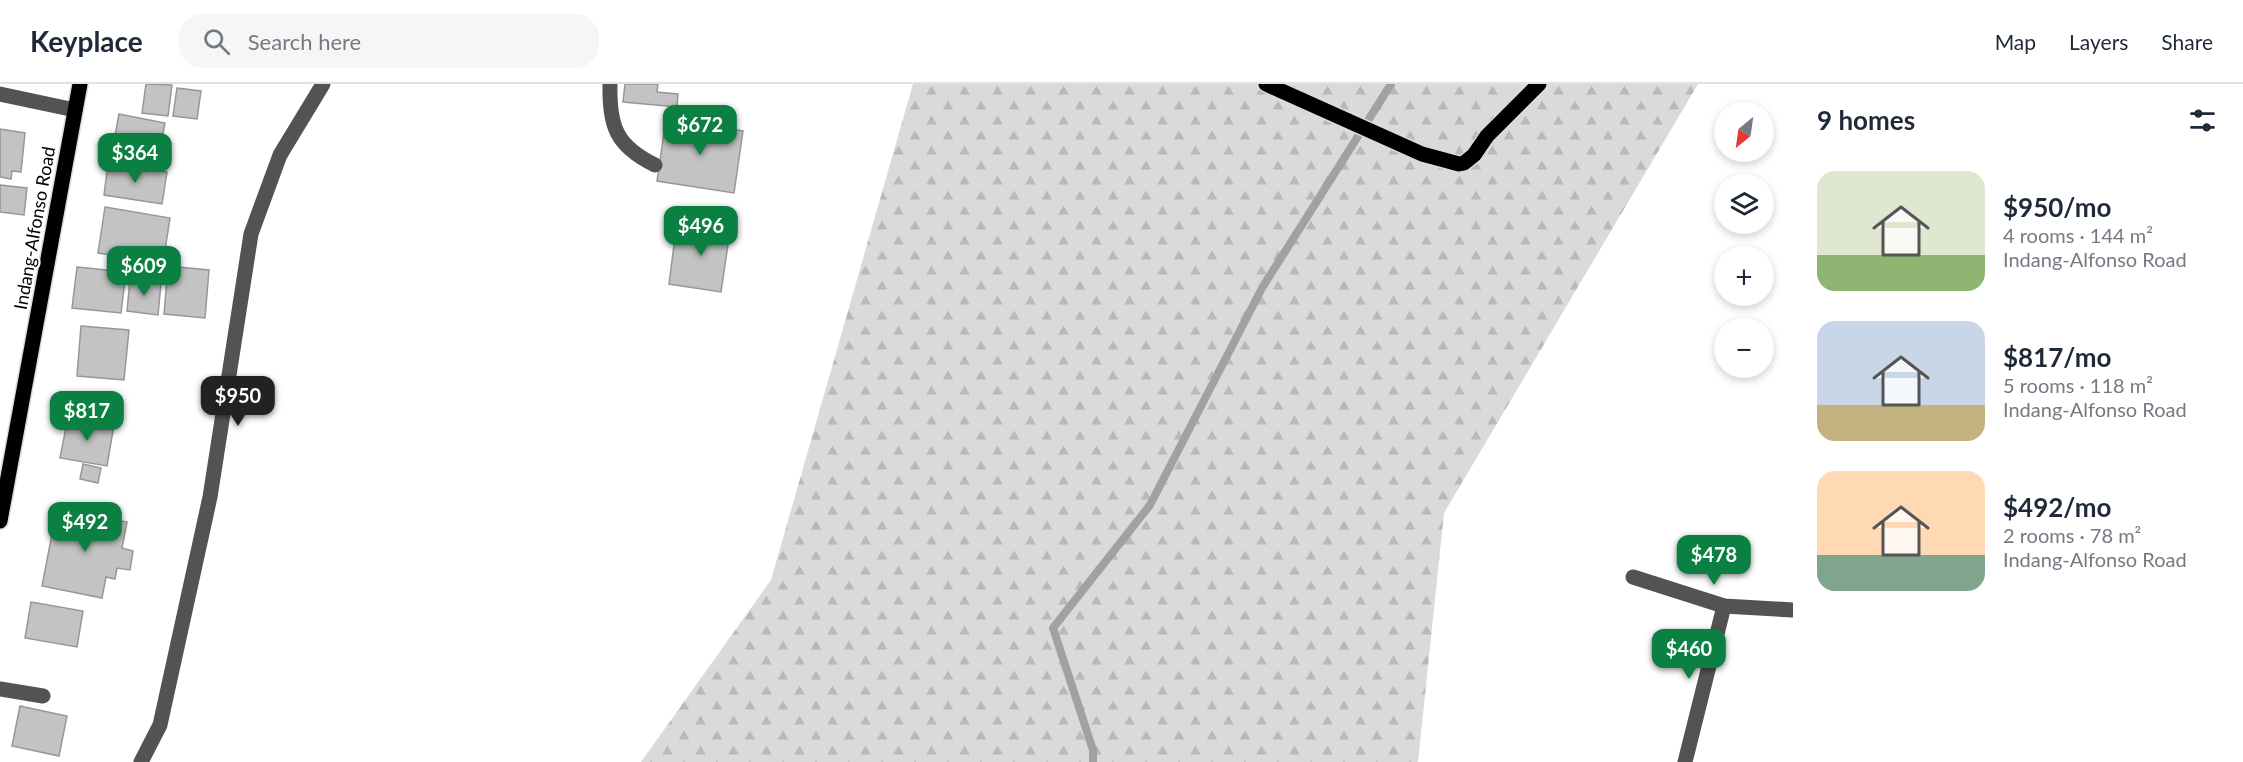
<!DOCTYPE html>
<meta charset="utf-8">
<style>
:root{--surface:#fff;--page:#f6f6f7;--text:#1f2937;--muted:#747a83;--line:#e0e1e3;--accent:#0b8043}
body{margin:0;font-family:Lato,sans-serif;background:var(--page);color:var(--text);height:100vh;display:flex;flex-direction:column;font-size:22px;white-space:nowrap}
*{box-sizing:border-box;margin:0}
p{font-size:20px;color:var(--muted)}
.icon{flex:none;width:33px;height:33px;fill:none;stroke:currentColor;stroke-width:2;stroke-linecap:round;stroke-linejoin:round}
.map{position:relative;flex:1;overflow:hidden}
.details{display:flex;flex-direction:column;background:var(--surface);width:450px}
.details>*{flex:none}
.needle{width:39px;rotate:209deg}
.tools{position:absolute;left:1714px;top:18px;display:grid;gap:12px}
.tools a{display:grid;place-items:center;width:60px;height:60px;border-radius:50%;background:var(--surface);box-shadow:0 3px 9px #0003;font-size:30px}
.price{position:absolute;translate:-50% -51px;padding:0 14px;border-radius:12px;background:var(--accent);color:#fff;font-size:20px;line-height:39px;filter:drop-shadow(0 2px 3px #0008)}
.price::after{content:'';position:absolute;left:50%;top:36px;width:18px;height:14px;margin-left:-9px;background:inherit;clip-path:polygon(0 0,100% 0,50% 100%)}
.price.active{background:#222;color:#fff}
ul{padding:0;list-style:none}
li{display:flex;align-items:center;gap:18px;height:150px;padding:0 24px}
li span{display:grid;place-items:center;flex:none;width:168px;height:120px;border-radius:18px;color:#555}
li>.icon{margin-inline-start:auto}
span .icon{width:72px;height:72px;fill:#fffc;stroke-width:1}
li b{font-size:26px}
h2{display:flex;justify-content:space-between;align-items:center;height:72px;padding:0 24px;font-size:26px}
header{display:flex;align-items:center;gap:36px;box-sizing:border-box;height:84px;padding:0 30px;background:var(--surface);border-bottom:2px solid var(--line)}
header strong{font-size:28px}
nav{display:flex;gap:33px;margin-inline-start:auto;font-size:21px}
.search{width:420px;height:54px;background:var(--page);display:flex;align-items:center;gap:15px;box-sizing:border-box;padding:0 21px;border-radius:24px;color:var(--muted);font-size:22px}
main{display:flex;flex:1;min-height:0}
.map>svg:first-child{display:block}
</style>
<header>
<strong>Keyplace</strong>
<div class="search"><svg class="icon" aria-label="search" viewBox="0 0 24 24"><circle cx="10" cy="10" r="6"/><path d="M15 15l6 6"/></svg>Search here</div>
<nav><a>Map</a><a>Layers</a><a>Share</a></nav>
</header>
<main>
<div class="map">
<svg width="1793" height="678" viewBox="0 0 1793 678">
<defs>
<pattern id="forest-firs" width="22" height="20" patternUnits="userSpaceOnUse" patternTransform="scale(1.5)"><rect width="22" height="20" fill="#dadada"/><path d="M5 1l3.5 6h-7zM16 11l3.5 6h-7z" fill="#b9b9b9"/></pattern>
</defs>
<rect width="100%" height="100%" fill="#fff"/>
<path fill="url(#forest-firs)" d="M913,0H1698L1444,429L1418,678H641L771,496Z"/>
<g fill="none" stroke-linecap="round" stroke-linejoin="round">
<path stroke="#a1a1a1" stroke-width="8" d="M1093,678V666L1053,544L1150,421L1262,204L1391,0"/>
</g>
<g fill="#c3c3c3" stroke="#979797" stroke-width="1.5">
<path d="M146,0L172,1L168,32L142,29Z"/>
<path d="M625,0H658L657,8L678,10L677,23L623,18Z"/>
<path d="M177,4L201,7L197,35L173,32Z"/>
<path d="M119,30L165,39L157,83L111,74Z"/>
<path d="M666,35L743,47L734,109L657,97Z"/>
<path d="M0,45L25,49L21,88L12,87L11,95L0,93Z"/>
<path d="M108,80L167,88L162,120L104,111Z"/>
<path d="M0,101L27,104L24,131L0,128Z"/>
<path d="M105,123L170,134L163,179L98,169Z"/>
<path d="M702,135L731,140L721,208L669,200L676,145L700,148Z"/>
<path d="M168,182L209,186L205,234L164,230Z"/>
<path d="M77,183L126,188L121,229L72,224Z"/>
<path d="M130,195L161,199L158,231L127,227Z"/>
<path d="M81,242L129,246L124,296L77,292Z"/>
<path d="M68,333L114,341L107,382L60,374Z"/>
<path d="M83,380L101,384L98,399L80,395Z"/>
<path d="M57,424L127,438L122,464L133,467L130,486L117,484L115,495L106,493L102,514L42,502Z"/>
<path d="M31,518L83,527L77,563L25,554Z"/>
<path d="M20,622L67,632L59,672L12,662Z"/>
</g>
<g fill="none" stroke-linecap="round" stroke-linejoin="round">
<defs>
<g id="major">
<path d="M1266,0L1422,70L1459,80L1464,79L1474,71L1487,52L1539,0"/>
<path d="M0,437L80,0"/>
</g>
</defs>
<use href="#major" stroke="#dbdbdb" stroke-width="18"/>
<g stroke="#535353" stroke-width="15">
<path d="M610,0C609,42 616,62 655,81"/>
<path d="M0,10L75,26"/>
<path d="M1633,493L1724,522L1793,526"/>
<path d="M0,605L43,612"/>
<path d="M141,678L160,641L210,413L251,150L280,71L323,0"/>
<path d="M1685,678L1724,522"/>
</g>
<use href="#major" stroke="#000" stroke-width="15"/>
</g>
<g text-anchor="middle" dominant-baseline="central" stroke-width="4.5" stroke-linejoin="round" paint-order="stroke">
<g font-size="18" fill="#000" stroke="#fff">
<text transform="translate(34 144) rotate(-80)">Indang-Alfonso Road</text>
</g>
</g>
</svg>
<div class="tools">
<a><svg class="needle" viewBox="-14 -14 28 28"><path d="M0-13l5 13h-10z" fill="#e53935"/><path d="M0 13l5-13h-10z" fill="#747a83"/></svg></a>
<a><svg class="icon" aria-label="layers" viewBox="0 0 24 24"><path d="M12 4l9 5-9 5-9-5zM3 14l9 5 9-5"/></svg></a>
<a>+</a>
<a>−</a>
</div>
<b class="price" style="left:700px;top:72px">$672</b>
<b class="price" style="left:135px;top:100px">$364</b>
<b class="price" style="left:701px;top:173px">$496</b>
<b class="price" style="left:144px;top:213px">$609</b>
<b class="price active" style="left:238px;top:343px">$950</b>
<b class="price" style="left:87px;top:358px">$817</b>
<b class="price" style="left:85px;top:469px">$492</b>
<b class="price" style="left:1714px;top:502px">$478</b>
<b class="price" style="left:1689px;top:596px">$460</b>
</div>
<section class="details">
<h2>9 homes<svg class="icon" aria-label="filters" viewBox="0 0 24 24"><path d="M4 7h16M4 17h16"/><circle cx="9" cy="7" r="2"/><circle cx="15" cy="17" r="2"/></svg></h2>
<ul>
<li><span style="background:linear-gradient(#dfe7d0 70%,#8fb573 0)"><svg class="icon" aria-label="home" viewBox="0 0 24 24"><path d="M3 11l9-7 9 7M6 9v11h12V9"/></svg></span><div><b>$950/mo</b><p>4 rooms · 144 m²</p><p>Indang-Alfonso Road</p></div></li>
<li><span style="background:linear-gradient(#c9d6e8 70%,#c2b280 0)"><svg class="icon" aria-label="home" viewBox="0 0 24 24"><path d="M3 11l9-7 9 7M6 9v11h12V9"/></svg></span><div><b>$817/mo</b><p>5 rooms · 118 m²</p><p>Indang-Alfonso Road</p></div></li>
<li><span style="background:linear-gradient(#ffd9b3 70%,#7fa58c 0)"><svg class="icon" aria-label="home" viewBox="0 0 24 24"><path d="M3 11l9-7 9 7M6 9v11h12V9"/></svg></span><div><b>$492/mo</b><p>2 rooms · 78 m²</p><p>Indang-Alfonso Road</p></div></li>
</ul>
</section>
</main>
